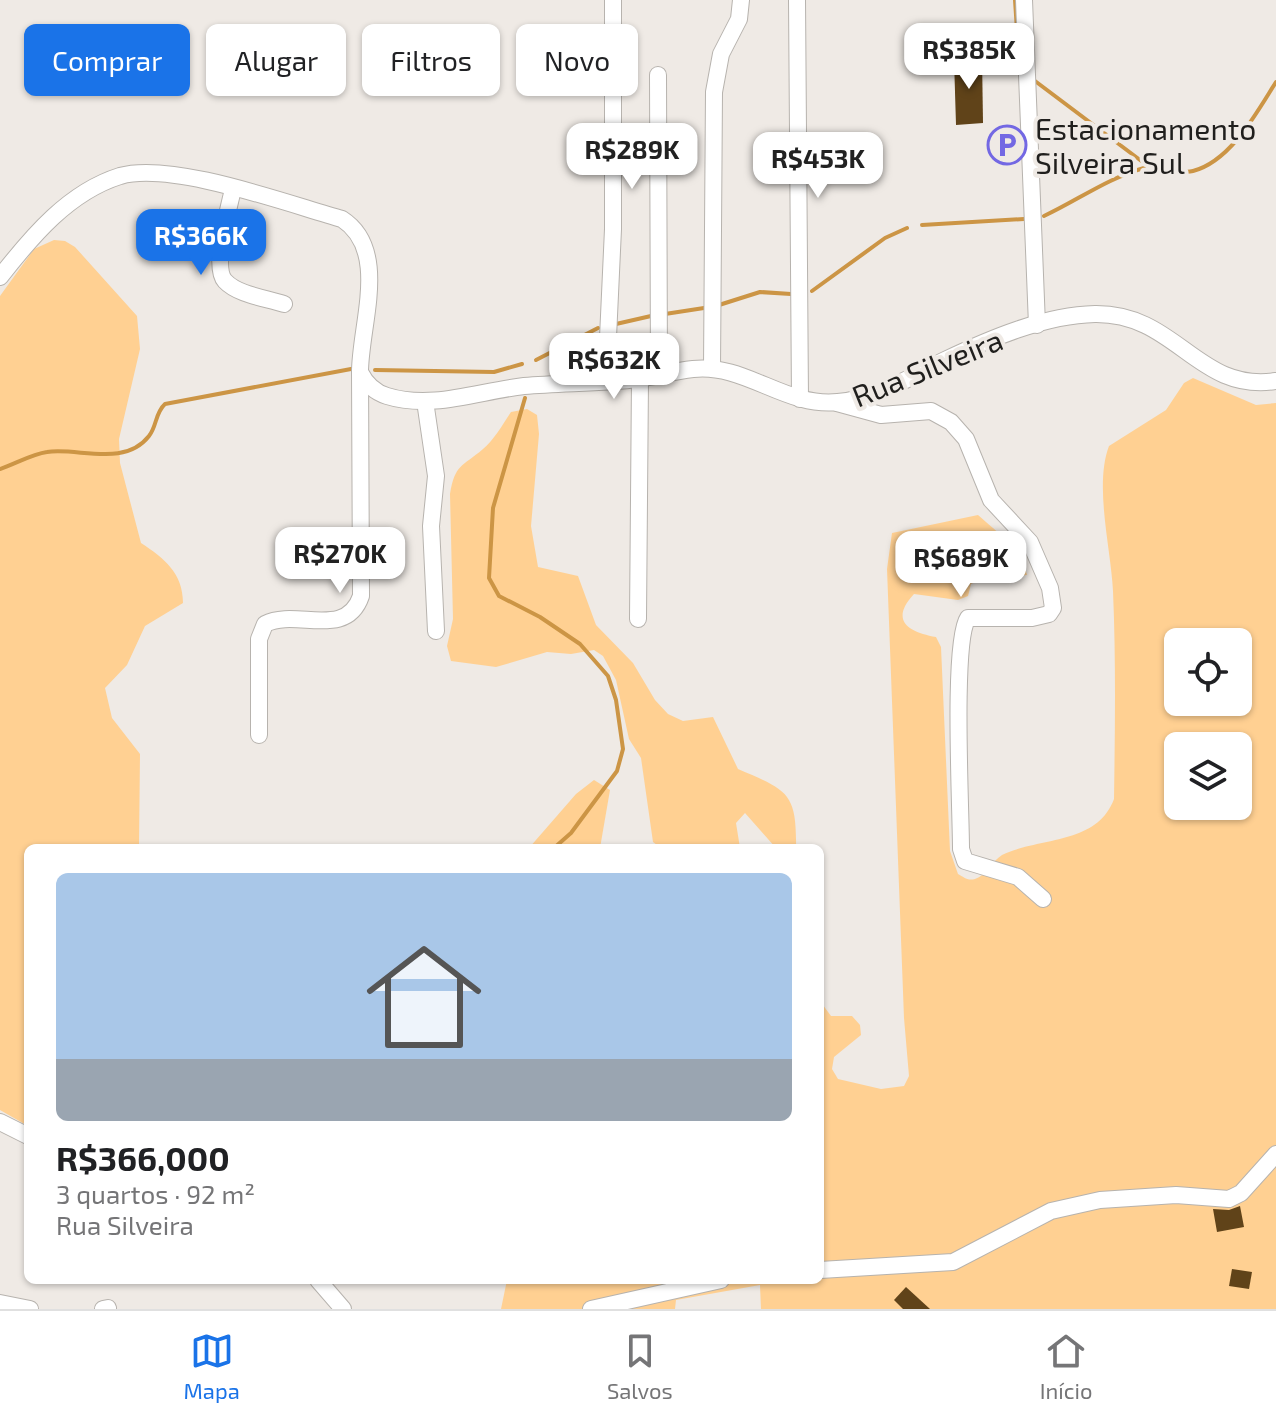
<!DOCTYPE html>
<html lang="pt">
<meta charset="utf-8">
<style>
:root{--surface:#fff;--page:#f6f6f6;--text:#202124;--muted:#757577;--line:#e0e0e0;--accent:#1a73e8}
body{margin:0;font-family:"Exo 2",sans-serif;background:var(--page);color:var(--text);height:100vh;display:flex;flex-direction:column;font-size:30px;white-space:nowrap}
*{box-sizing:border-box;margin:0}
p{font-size:26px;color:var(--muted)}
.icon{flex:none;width:44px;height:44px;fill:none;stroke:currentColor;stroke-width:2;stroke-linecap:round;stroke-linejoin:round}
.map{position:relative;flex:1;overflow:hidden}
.drawer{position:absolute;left:24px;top:844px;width:800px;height:440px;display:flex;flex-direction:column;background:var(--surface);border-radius:12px;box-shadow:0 2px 6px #0004}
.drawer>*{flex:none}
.top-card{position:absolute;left:24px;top:24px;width:800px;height:72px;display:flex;gap:16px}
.tools{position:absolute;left:1164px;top:628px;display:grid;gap:16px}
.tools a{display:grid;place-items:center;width:88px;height:88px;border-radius:12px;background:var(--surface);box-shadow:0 2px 6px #0004;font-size:40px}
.price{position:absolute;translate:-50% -68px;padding:0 18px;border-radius:16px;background:#fff;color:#222;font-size:26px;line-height:52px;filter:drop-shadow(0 2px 4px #0008)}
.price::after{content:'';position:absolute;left:50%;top:48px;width:24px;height:18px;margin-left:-12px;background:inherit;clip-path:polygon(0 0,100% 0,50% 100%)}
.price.selected{background:var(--accent);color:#fff}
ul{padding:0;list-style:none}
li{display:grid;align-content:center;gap:16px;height:424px;padding:0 32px}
li span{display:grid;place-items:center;height:248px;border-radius:12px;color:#555}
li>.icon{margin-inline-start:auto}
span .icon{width:144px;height:144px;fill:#fffc;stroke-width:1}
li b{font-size:34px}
.pill{padding:0 28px;border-radius:12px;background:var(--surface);box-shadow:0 2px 6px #0004;font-size:28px;line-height:72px}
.pill.selected{background:var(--accent);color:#fff}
.tab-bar{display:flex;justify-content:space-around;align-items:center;height:112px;border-top:2px solid var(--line);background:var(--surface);font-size:22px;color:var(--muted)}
.tab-bar a{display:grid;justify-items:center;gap:4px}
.tab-bar .selected{color:var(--accent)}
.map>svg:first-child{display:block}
</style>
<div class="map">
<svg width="1276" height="1309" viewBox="0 0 1276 1309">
<rect width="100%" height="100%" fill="#efeae5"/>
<g fill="#ffd092" fill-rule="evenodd">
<path d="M54,240L65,241L75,247L137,316L140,349L119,439L120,463L141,543C164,558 183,573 183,603L145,626L127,665L105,688L112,718L140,754L139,848H28V1126L0,1110V296L34,249Z"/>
<path d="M1193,378L1256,405L1276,403V1309H761L760,1285L676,1300L675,1309H501L507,1280H820V1001L831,1016H852L860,1025L861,1035L834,1057L832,1069L838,1079L881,1089L904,1086L909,1076L904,1018L887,569L892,533L978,515C997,532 1021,549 1027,575L981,579L971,584L968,596L958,600L914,594C889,621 909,632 936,637L941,647L950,851L958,874C964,877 967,881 975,879C986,876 992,861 1002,855C1039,837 1097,845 1114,799C1115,730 1116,661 1113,591C1111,549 1094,485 1109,446L1166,410L1184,383ZM1178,642H1238V702H1178ZM1178,746H1238V806H1178Z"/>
<path d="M527,409L537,415L539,434L531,526L538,567L578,576L596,625L633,663L655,700L668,714L683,721L713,717L738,769C787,790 797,792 796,848H776L745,813L736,823L740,848H661L653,842L641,758L629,739L616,680L603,656L594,650L571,654L547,652L496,667L451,661L447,646L453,619L450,494C455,464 462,467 483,449C494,440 503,424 511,412Z"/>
<path d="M594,780L610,790L600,848H529L576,794Z"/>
</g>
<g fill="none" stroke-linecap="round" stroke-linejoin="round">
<g stroke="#cc9545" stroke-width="4">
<path d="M1015,0L1017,30"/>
<path d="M1035,81L1148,166"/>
<path d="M1044,216C1078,200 1108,178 1144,168C1159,163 1177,175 1193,171C1231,161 1257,112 1276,82"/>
<path d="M922,225L1024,219"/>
<path d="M812,291L885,238L907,228"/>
<path d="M719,305L760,292L791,294"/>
<path d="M665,314L704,308"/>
<path d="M616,324L651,316"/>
<path d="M536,360L598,328"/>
<path d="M375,370L494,372L522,364"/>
<path d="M525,398L493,508L489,578L499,596L540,617L580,644L608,676L616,700L623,749L617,771L571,833L554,848"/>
<path d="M0,469C15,464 32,454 47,452C78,447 124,468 149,436C157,426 155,413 165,404L351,369"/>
</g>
</g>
<g fill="#604319">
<path d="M982,57L983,123L956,125L954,59Z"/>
<path d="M1240,1206L1244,1227L1217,1232L1213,1209L1229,1210Z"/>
<path d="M1232,1269L1252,1272L1249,1289L1229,1286Z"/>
<path d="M906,1287L930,1309H903L894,1300Z"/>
</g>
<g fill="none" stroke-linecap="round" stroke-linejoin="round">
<defs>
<g id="minor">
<path d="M797,0L800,399"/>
<path d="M1024,0L1037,325"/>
<path d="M658,75L659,375"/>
<path d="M233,189C229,208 212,267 225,281C238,295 266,298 284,304"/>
<path d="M0,277C32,236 69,192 120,176C172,161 288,204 342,219C390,250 360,325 360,372C366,384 374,392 387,396C432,410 479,391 524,386C563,383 601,383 639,379C657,376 675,371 693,369C745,363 786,408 838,402C878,398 910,377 945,360C989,339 1045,315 1095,314C1177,313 1197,393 1276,381"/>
<path d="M712,368L714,92L721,54L739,19L741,0"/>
<path d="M606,381L613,229V0"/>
<path d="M425,401L436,476L431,526L436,631"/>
<path d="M837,403L881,415L931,411L951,422L966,439L991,500L1030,542L1050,588L1053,608L1049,614L1032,618H968C952,641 961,809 961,849L965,861L1018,877L1043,899"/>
<path d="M638,619L640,379"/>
<path d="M259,735V639L265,624C296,608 346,640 361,596L360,372"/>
<path d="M0,1122L28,1136"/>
<path d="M820,1270L953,1262L1051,1211L1100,1200L1176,1195L1229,1199L1241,1193L1276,1154"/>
<path d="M318,1280L343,1309"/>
<path d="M0,1303L30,1309"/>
<path d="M103,1309L108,1308"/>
<path d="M591,1309L721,1280"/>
</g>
</defs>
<use href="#minor" stroke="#b7b3ae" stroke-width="18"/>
<use href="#minor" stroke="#fff" stroke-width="16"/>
</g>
<defs>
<symbol id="parking-ring" viewBox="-11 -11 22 22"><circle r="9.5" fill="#efeae5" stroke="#7368e3" stroke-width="1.5"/><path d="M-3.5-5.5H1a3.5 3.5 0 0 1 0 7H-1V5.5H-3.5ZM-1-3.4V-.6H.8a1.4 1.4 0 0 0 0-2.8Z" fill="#7368e3"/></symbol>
</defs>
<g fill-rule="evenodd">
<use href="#parking-ring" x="985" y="123" width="44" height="44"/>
</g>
<g text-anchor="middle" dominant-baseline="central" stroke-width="8" stroke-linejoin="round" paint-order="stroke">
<g font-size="30" fill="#201f1d" stroke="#efeae5" text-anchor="start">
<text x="1035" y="128">Estacionamento<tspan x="1035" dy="34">Silveira Sul</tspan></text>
</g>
<g font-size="30" fill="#201f1d" stroke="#efeae5">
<text transform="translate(927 367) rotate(-22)">Rua Silveira</text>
</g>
</g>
</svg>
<div class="tools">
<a><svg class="icon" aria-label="locate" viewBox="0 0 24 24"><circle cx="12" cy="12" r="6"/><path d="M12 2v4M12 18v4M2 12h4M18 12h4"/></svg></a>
<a><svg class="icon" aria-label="layers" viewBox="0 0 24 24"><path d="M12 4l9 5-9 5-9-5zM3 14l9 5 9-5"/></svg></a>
</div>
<b class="price" style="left:969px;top:91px">R$385K</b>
<b class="price" style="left:632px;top:191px">R$289K</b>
<b class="price" style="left:818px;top:200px">R$453K</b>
<b class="price selected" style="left:201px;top:277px">R$366K</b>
<b class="price" style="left:614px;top:401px">R$632K</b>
<b class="price" style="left:340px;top:595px">R$270K</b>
<b class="price" style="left:961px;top:599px">R$689K</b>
<div class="top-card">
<a class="pill selected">Comprar</a>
<a class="pill">Alugar</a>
<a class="pill">Filtros</a>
<a class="pill">Novo</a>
</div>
<section class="drawer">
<ul>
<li><span style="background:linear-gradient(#a9c7e8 75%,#9aa5b1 0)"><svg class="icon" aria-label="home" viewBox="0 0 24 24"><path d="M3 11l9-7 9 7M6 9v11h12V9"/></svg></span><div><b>R$366,000</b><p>3 quartos · 92 m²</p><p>Rua Silveira</p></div></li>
</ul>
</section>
</div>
<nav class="tab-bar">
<a class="selected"><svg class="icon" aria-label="map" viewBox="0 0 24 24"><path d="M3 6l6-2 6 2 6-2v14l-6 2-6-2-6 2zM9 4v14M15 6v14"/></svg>Mapa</a>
<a><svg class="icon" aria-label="saved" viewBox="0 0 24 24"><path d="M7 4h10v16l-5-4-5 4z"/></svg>Salvos</a>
<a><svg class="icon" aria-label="home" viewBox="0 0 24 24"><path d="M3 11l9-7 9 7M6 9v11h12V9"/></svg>Início</a>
</nav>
